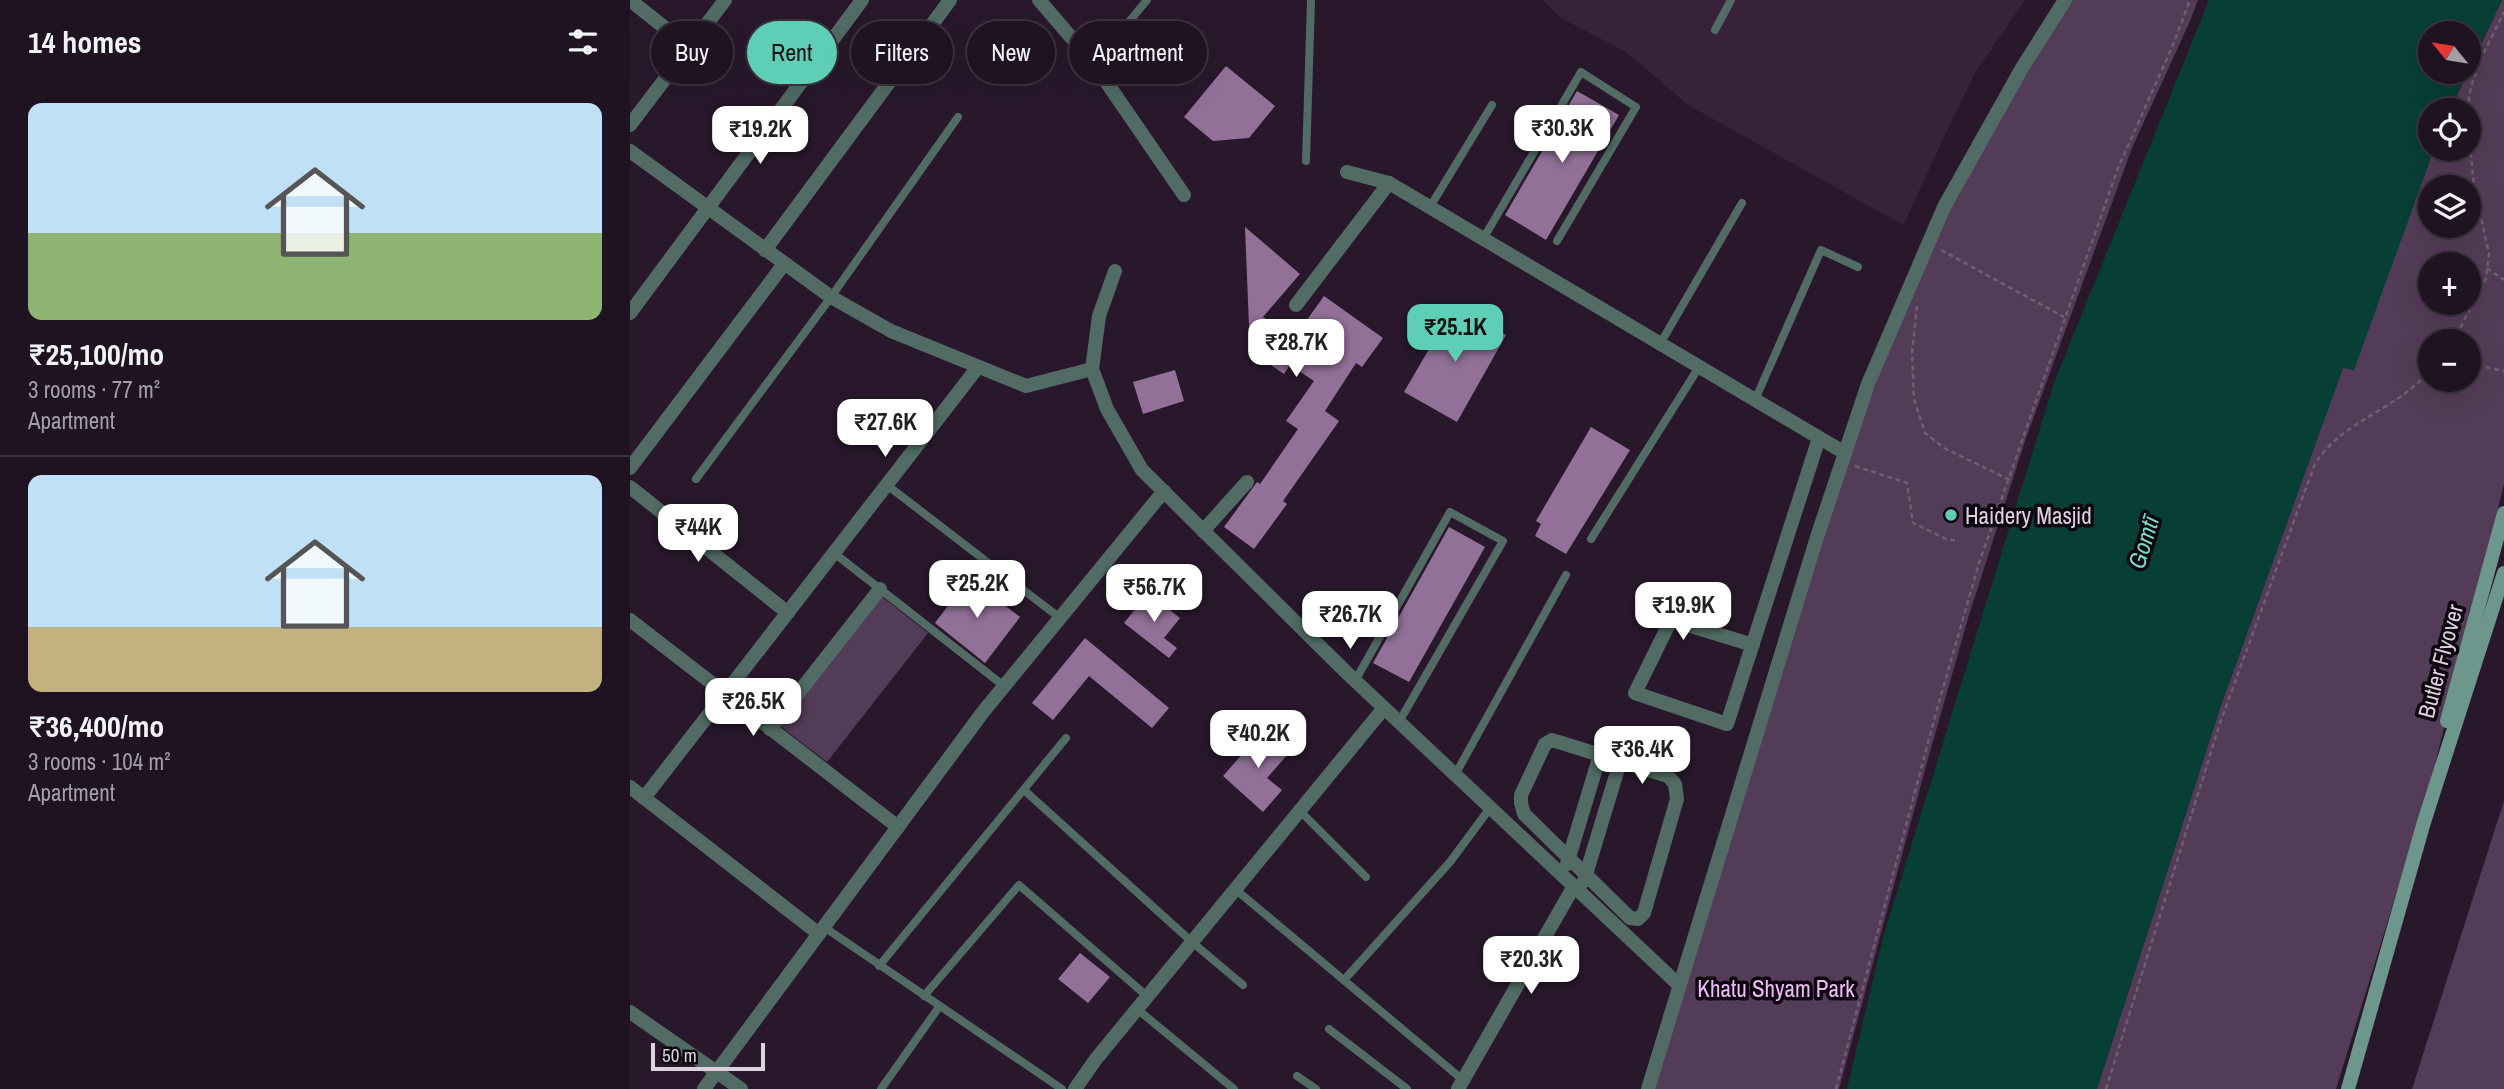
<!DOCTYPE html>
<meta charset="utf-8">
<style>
:root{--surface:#1f1221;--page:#2c202e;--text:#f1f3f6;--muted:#a19ea5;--line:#3c323f;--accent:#5eceb7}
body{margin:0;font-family:"Archivo Narrow",sans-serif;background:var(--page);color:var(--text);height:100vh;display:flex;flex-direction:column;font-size:26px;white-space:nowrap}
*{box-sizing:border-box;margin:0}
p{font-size:23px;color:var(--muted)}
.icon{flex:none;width:38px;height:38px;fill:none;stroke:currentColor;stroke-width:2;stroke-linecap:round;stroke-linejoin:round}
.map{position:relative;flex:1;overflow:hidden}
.panel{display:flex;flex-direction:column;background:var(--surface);width:630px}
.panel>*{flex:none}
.top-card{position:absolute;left:21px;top:21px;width:665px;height:63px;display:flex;gap:14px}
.needle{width:46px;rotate:300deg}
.fabs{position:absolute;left:1788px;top:21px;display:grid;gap:14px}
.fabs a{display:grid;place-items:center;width:63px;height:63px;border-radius:50%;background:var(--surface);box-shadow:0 7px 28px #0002,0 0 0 2px var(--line);font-size:35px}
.scale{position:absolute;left:21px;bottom:18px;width:114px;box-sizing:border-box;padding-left:7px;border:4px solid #ddd1df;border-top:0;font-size:19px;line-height:24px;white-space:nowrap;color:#ddd1df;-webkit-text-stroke:5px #0d060f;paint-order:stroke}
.price{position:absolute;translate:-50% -60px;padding:0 16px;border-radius:14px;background:#fff;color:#222;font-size:23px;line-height:46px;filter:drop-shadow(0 2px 4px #0008)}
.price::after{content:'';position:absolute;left:50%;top:42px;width:21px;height:16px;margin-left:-10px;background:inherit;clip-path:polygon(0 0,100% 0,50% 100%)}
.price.selected{background:var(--accent);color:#111}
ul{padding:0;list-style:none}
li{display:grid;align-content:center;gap:14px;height:371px;padding:0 28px}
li+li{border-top:2px solid var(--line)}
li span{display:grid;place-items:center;height:217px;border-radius:14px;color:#555}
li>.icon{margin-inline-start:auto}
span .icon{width:126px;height:126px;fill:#fffc;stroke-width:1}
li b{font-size:30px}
h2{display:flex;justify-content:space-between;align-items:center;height:84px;padding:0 28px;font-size:30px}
.tag{padding:0 24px;border-radius:32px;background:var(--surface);box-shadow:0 7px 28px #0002,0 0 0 2px var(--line);font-size:24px;line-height:63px}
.tag.selected{background:var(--accent);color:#111}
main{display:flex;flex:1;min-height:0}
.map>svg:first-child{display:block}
</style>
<main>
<section class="panel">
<h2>14 homes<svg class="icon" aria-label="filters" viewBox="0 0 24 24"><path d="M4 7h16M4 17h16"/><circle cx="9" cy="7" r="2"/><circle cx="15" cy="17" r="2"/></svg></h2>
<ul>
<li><span style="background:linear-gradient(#bfe0f5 60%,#8fb573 0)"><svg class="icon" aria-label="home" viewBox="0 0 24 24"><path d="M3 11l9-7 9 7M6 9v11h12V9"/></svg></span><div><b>₹25,100/mo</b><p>3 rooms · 77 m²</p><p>Apartment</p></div></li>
<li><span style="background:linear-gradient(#bfe0f5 70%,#c2b280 0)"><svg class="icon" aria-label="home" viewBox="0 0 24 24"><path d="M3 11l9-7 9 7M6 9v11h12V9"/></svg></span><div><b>₹36,400/mo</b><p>3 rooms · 104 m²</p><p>Apartment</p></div></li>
</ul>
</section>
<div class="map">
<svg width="1874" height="1089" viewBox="0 0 1874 1089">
<rect width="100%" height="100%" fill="#29182c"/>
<path fill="#37213b" d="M913,0H1395L1343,76L1273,225L1058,105L996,52L931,18Z"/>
<g fill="#533c57" fill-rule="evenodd">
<path d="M1441,0H1568L1560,21L1502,148L1395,441L1339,615L1296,766L1209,1089H1024L1220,450L1256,357L1322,204L1396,68Z"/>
<path d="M1872,0H1874V484L1801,781L1706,1089H1467L1590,708L1713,367L1723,370L1804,149H1839V110H1820ZM1801,187H1839V226H1801ZM1801,264H1839V303H1801ZM1801,341H1839V380H1801Z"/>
<path d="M251,596L298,633L197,762L149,725Z"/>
<path d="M1874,801V1089H1782L1865,829Z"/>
</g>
<path fill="#073f36" d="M1579,0H1872L1839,67V33H1801V72H1837L1820,110H1801V149H1804L1724,370L1713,368L1590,708L1467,1089H1217L1254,934L1424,383Z"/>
<g fill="#927199">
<path d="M596,66L645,106L619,138L583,141L554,117Z"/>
<path d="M947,91L989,115L916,240L875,215Z"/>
<path d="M615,227L670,274L633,317L664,338L694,296L753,338L732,367L726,363L695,411L709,421L653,501L657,504L624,549L594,527L627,482L630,484L668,429L656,421L684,381L660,365L654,374L620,351Z"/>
<path d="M824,306L876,335L827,422L774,392Z"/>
<path d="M545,370L554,401L513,414L503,382Z"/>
<path d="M961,427L1000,450L936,554L905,536L911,524L906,521Z"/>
<path d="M819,527L855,547L779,682L743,663Z"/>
<path d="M339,578L390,617L355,663L305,623Z"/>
<path d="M518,593L550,618L534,638L547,648L539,658L494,623Z"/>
<path d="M455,638L539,708L522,728L459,676L423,720L402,703Z"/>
<path d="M636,727L647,737L643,741L658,754L637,778L652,790L633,812L593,776Z"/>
<path d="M450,953L480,977L458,1003L428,979Z"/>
</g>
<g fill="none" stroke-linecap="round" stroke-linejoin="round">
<g stroke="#6f5f71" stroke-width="2.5" stroke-dasharray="5 3.5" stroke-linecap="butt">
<path d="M1838,110C1839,75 1859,44 1874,12"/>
<path d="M1311,250L1434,317"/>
<path d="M1857,268L1874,280"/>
<path d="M1287,306L1282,352L1284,399L1295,433L1314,448L1380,480"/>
<path d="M1820,341L1830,328L1856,279L1859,254L1844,186L1839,134"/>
<path d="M1839,364L1874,371"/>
<path d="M1225,466L1277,483L1283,523L1316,539L1329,541"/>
<path d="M1206,1089L1307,709L1349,563L1488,168L1543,45L1560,0"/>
<path d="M1476,1089L1590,723L1684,466C1710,420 1770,410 1801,368"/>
</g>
<g stroke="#526c65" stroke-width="8">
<path d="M1085,30L1101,0"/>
<path d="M464,64L517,0"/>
<path d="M676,161L681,0"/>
<path d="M800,207L862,105"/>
<path d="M853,239L951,72L1006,107L927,241"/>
<path d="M1030,344L1112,203"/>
<path d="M1125,400L1191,250L1228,267"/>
<path d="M66,479L201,297L328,117"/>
<path d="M257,485L430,618"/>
<path d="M961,539L1069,367"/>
<path d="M204,553L374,686"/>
<path d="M725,681L820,512L873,541L769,722"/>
<path d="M825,775L936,575"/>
<path d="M394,790L562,942L613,985"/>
<path d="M670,811L736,877"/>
<path d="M605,889L833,1080"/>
<path d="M194,927L432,1089"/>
<path d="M249,966L436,738"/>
<path d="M714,980L820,862L860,808"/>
<path d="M294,996L389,885L518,997"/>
<path d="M507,1009L604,1089"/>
<path d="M699,1029L777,1089"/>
<path d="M667,1076L686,1089"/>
<path d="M251,1089L309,1007"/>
</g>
<g stroke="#526c65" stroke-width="14">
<path d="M0,0L59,47"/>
<path d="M409,0L464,64L554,195"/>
<path d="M0,125L95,0"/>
<path d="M0,151L201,297L261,331L396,386L462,369"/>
<path d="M717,172L759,183L1215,453"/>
<path d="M135,250L320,0"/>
<path d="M485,271L469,316L462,369L477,409L512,470L718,674L1049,985"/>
<path d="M666,305L759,183"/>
<path d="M0,468L154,264"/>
<path d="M0,487L158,613"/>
<path d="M573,531L617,482"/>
<path d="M0,620L268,827"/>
<path d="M1123,645L1041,620L1005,693L1097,724L1189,438"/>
<path d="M140,729L250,589"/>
<path d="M922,740L1038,776L1045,784L1047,799L1014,913L1008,919L1000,918L894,814L891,803V795L915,744Z"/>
<path d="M0,787L189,934"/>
<path d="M14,798L348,367"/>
<path d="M937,864L970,755"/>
<path d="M954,881L990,762"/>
<path d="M74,1089L353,712L534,491"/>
<path d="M445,1089L466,1059L754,708"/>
<path d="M828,1089L944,886"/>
</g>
<g stroke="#526c65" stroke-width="14">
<path d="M0,313L232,0"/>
<path d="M0,1012L111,1089"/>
<path d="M1018,1089L1187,537L1238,384L1314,207L1392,68L1435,0"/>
</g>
<g stroke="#6d978d" stroke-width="14">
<path d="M1817,721L1874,513"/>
<path d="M1718,1089L1794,822L1874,573"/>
</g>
</g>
<circle fill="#5eceb7" stroke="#0d060f" stroke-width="2.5" cx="1321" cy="515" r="7"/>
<g text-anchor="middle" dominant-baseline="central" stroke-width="7" stroke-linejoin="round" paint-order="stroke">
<g font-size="23" fill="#ddd1df" stroke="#0d060f" text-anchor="start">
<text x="1335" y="515">Haidery Masjid</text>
</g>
<g font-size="23" fill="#ddd1df" stroke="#0d060f">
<text transform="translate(1810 661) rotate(-75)">Butler Flyover</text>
</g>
<g font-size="23" fill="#f0bbfa" stroke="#0d060f">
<text x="1146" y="988">Khatu Shyam Park</text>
</g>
<g font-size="24" font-style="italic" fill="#77ddc7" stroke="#0d060f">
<text transform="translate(1513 542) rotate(-73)">Gomtī</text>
</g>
</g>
</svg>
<div class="fabs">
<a><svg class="needle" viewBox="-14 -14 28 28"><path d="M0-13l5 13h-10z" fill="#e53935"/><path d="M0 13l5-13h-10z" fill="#a19ea5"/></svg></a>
<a><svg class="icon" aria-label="locate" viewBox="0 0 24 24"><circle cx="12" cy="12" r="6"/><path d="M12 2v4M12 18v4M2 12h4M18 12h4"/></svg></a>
<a><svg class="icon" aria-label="layers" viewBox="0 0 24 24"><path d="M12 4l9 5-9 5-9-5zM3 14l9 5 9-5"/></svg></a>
<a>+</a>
<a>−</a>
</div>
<div class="scale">50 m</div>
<b class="price" style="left:932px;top:165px">₹30.3K</b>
<b class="price" style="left:130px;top:166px">₹19.2K</b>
<b class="price selected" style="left:825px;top:364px">₹25.1K</b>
<b class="price" style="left:666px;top:379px">₹28.7K</b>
<b class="price" style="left:255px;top:459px">₹27.6K</b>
<b class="price" style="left:68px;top:564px">₹44K</b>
<b class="price" style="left:347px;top:620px">₹25.2K</b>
<b class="price" style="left:524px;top:624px">₹56.7K</b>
<b class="price" style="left:1053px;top:642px">₹19.9K</b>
<b class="price" style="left:720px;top:651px">₹26.7K</b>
<b class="price" style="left:123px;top:738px">₹26.5K</b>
<b class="price" style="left:628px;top:770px">₹40.2K</b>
<b class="price" style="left:1012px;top:786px">₹36.4K</b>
<b class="price" style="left:901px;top:996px">₹20.3K</b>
<div class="top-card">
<a class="tag">Buy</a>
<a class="tag selected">Rent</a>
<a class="tag">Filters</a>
<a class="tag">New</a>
<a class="tag">Apartment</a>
</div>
</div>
</main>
